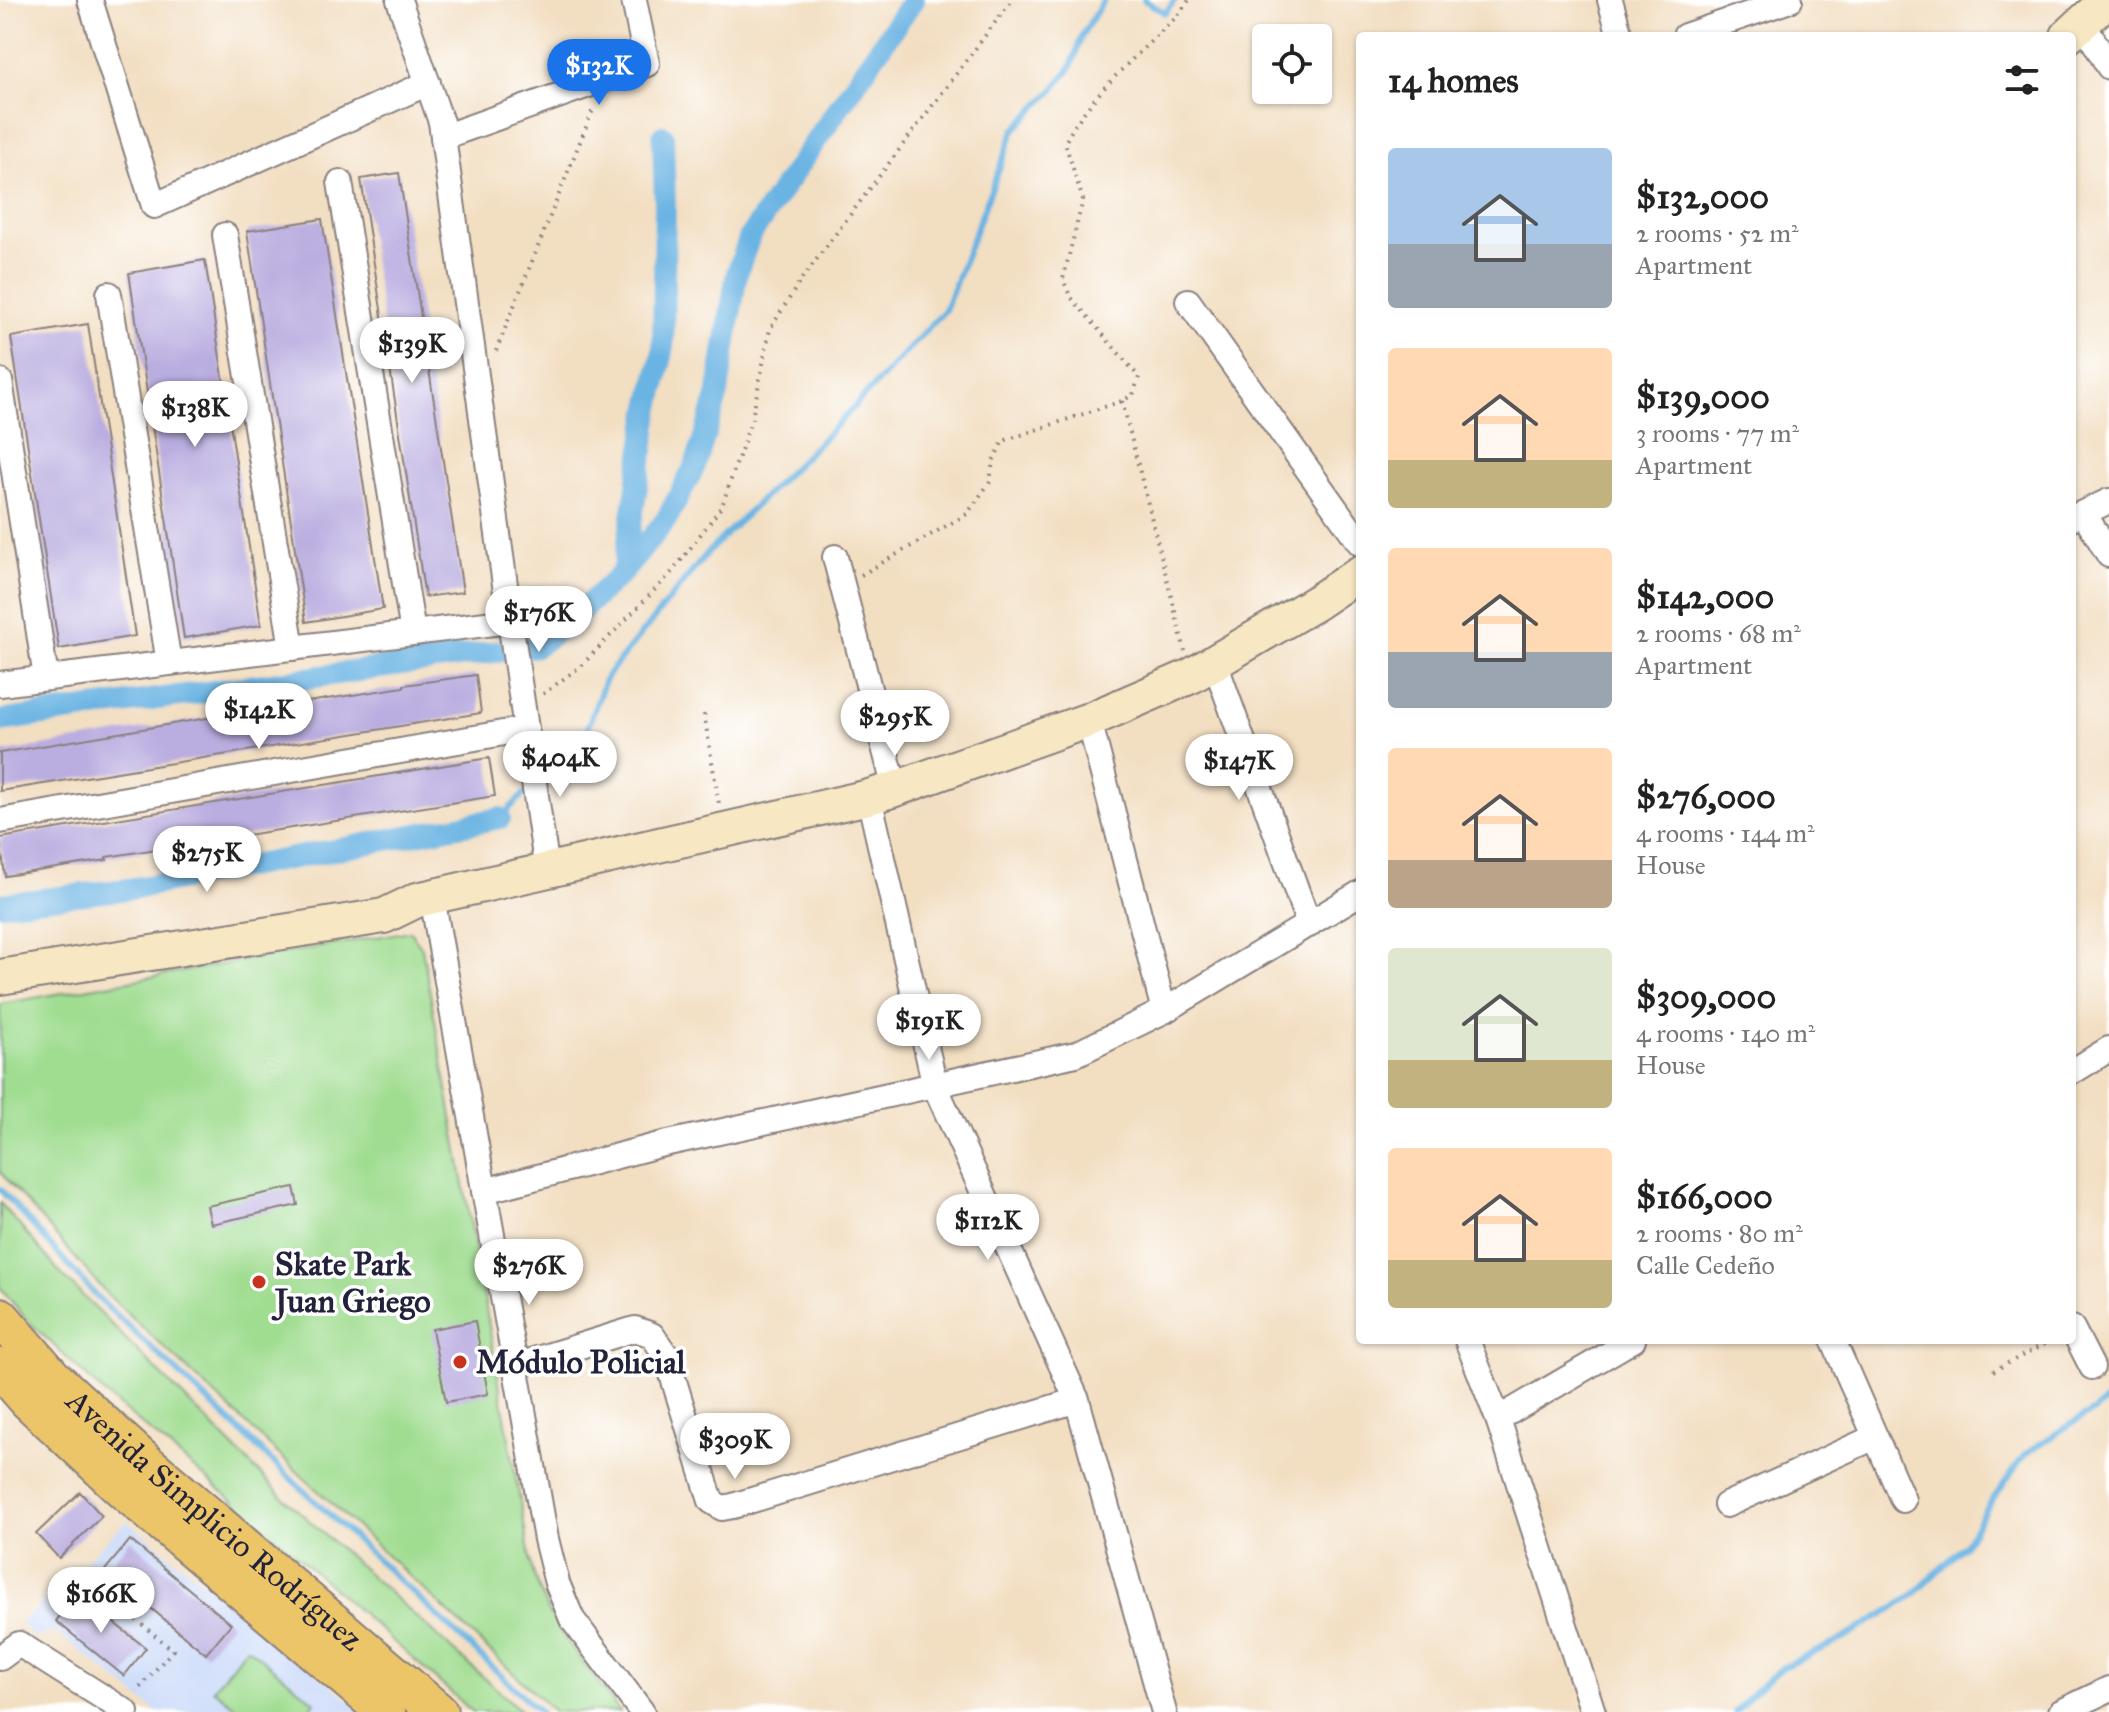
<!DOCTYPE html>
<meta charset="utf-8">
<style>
:root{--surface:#fff;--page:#f2f2f2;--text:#222;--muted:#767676;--accent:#1a73e8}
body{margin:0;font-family:"IM FELL Great Primer",serif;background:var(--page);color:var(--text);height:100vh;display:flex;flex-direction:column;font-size:30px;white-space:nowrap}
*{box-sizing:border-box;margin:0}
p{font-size:26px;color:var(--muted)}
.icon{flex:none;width:44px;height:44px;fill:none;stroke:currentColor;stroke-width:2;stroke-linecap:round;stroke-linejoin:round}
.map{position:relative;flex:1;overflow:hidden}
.drawer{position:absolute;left:1356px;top:32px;width:720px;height:1312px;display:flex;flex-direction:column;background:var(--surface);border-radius:8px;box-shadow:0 2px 6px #0004}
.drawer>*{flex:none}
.buttons{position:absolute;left:1252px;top:24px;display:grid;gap:16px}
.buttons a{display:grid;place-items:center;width:80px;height:80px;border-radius:8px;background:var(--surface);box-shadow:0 2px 6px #0004;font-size:40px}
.price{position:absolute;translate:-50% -68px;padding:0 18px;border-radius:28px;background:#fff;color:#222;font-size:26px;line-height:52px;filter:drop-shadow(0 2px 4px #0008)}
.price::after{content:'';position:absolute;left:50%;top:48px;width:24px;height:18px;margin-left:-12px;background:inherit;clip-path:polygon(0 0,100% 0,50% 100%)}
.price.on{background:var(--accent);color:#fff}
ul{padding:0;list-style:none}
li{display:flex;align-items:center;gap:24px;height:200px;padding:0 32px}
li span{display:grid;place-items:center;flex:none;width:224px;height:160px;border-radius:8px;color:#555}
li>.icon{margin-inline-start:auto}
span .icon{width:96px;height:96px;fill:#fffc;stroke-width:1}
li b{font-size:34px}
h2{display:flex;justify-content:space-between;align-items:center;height:96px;padding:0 32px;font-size:34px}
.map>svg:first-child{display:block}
</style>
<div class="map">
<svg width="2109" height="1712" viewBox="0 0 2109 1712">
<rect width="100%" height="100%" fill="#fff"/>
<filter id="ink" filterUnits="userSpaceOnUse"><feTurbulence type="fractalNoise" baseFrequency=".0125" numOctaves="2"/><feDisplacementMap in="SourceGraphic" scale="16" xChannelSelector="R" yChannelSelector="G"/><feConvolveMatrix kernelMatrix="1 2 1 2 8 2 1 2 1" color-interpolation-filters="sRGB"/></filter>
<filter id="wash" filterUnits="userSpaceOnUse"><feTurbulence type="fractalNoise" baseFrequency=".006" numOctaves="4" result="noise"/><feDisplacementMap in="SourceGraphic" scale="32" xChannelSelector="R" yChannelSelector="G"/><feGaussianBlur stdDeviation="1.8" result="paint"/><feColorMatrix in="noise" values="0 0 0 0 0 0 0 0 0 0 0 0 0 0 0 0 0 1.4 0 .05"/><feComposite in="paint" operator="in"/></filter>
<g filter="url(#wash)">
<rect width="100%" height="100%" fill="#f2dec1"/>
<path fill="#ccdbf9" d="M127,1521L364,1712H157L55,1631L34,1638L21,1623Z"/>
<g fill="#a0dd91" stroke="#618066" stroke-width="2">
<path d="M410,931L422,948L532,1569L544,1603L563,1636L620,1712H555L107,1294L0,1172V1004Z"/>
<path d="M0,1203L63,1276L284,1498L522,1712H473L262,1525L104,1393L27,1320L0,1287Z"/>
<path d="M247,1647L315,1702L307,1712H242L213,1689Z"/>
</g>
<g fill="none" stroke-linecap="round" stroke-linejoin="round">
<g stroke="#6bb4e3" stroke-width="6">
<path d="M1144,0L1165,13L1175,0"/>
<path d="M541,778L585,735L606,677L709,551L840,422L945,310L1014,130L1053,90L1071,67L1082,35L1104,0"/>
<path d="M500,818L527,791"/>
<path d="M0,1189L98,1298L540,1712"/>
<path d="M1735,1712L1756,1690L1783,1667L1841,1640L1911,1597L1964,1546L1989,1505L2025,1454L2069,1425L2094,1411L2109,1398"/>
</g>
<g stroke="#6bb4e3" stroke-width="22">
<path d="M624,567L649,412L663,351L665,205L663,136"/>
<path d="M0,721L536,646L566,625L624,571L666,520L695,466L717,397L737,273L750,236L913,0"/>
<path d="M0,904L137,888L500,818"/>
</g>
</g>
<g id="blocks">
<g fill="#baade0">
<path d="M399,173L463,592L425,597L361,179Z"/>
<path d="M322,219L383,609L306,622L247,231Z"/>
<path d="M205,260L261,625L184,638L129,273Z"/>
<path d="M88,324L135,636L59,649L11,337Z"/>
<path d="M476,675L481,713L0,791V753L243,712L404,687V685Z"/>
<path d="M489,758L495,796L106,857L107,860L5,876L0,838Z"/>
<path d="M294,1187L298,1205L211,1224L207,1206Z"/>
<path d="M475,1321L488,1394L446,1402L432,1329Z"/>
<path d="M80,1492L102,1516L59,1558L36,1534Z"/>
<path d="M130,1540L231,1624L206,1654L105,1570Z"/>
<path d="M77,1594L146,1648L124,1676L56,1621Z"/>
</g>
</g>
</g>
<g filter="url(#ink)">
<use href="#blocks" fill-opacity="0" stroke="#8a807e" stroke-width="2"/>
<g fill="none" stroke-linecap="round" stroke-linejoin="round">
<defs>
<g id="minor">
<path d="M90,0L154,206L428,83"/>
<path d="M399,0L441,122L510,621L547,870"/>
<path d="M1610,0L1620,36"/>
<path d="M2083,23L2109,67"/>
<path d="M1685,36L1790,0"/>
<path d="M443,137L647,64L634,0"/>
<path d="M340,182L413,633"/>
<path d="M225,235L292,648"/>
<path d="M109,294L169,663"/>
<path d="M1188,301L1360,543"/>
<path d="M0,381L46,678"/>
<path d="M2084,513L2109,555"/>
<path d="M2072,518L2109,501"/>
<path d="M835,557L895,789"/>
<path d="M1215,663L1309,925"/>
<path d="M0,684L510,621"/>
<path d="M1089,720L1164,1011"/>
<path d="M869,797L935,1086L1077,1400L1164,1712"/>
<path d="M0,821L526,729"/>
<path d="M432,897L546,1539L557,1583L572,1619L642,1712"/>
<path d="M2072,1072L2109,1049"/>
<path d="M484,1191L659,1145L1076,1054L1164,1011L1360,893"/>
<path d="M2072,1328L2092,1367"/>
<path d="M1467,1340L1498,1419L1593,1712"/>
<path d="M1833,1340L1903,1500"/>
<path d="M515,1366L635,1329L652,1335L666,1355L711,1501L722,1508L733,1506L1077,1400"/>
<path d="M1498,1419L1633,1340"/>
<path d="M1726,1505L1875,1437"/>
<path d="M0,1658L19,1644L126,1712"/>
<path d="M2061,1712L2109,1689"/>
</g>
<g id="secondary">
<path d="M2068,36L2107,0"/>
<path d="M0,977L384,916L417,900L869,797L895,789L1089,720L1191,676L1317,602L1360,573"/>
</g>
<g id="primary">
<path id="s1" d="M0,1317L52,1377L146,1463L438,1712"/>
<path d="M0,1368L28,1400L123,1489L386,1712"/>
</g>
</defs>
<use href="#minor" stroke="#8a807e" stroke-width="28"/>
<use href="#secondary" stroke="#8a807e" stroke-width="38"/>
<use href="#primary" stroke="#8a807e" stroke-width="42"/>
<g stroke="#8a807e" stroke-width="4" stroke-dasharray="2 6" stroke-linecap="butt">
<path d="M496,351L594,107"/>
<path d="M1122,401L1185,651"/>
<path d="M861,575L967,514L990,482L993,461L1003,441L1122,401L1133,395L1139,377L1070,296L1063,279L1083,200L1065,143C1086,98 1142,51 1178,15L1189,0"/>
<path d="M543,694L581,666L673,571L722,506L752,418L770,329L801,280L1012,0"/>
<path d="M704,714L719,804"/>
<path d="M1993,1371L2052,1340"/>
<path d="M105,1594L173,1650L136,1692"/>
</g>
<use href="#minor" stroke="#fff" stroke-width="24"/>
<use href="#secondary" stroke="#f7e8c3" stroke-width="34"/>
<use href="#primary" stroke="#ecc569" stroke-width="38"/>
</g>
</g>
<g fill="#c8321e" stroke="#fff" stroke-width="3">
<circle cx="259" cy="1282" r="8"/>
<circle cx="460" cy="1362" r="8"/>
</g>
<g text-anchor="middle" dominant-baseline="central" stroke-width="7" stroke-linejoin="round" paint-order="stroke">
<g font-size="32" font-weight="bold" fill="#22223b" stroke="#fff" text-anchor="start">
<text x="275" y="1264">Skate Park<tspan x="275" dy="37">Juan Griego</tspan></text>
<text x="476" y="1362">Módulo Policial</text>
</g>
<g font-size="32" fill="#22223b" stroke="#fff">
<text stroke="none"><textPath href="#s1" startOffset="296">Avenida Simplicio Rodríguez</textPath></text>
</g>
</g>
</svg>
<div class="buttons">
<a><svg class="icon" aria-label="locate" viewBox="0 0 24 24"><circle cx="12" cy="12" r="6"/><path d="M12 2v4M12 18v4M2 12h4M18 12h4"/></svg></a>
</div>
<b class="price on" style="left:599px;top:107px">$132K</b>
<b class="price" style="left:412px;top:385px">$139K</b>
<b class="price" style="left:195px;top:449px">$138K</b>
<b class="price" style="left:539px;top:654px">$176K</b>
<b class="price" style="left:259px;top:751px">$142K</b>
<b class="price" style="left:895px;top:758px">$295K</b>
<b class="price" style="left:560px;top:799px">$404K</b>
<b class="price" style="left:1239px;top:802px">$147K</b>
<b class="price" style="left:207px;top:894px">$275K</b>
<b class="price" style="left:929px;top:1062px">$191K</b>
<b class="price" style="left:988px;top:1262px">$112K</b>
<b class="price" style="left:529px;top:1307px">$276K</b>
<b class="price" style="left:735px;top:1481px">$309K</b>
<b class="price" style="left:101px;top:1635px">$166K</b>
<section class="drawer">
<h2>14 homes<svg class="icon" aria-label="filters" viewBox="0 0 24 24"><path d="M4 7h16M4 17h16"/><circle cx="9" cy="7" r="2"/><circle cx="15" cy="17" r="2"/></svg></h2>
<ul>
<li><span style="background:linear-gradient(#a9c7e8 60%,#9aa5b1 0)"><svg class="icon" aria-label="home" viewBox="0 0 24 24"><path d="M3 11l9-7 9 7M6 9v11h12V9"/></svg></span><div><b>$132,000</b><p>2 rooms · 52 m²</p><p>Apartment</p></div></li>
<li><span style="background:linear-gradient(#ffd9b3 70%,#c2b280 0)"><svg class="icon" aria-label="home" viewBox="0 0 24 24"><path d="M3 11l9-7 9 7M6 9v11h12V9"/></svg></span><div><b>$139,000</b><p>3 rooms · 77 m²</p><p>Apartment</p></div></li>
<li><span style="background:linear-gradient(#ffd9b3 65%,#9aa5b1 0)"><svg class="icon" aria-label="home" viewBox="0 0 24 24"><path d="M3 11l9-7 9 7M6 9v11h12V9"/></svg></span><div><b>$142,000</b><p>2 rooms · 68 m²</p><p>Apartment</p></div></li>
<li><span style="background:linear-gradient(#ffd9b3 70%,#b9a48a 0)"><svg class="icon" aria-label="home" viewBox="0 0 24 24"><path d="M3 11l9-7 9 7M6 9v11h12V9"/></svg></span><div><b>$276,000</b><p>4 rooms · 144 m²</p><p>House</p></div></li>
<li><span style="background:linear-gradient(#dfe7d0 70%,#c2b280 0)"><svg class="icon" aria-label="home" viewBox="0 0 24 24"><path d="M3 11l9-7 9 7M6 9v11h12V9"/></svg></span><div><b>$309,000</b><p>4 rooms · 140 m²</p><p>House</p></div></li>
<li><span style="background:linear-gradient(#ffd9b3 70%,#c2b280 0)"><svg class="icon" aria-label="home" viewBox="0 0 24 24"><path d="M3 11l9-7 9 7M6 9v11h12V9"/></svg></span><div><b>$166,000</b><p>2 rooms · 80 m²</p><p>Calle Cedeño</p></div></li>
</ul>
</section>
</div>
